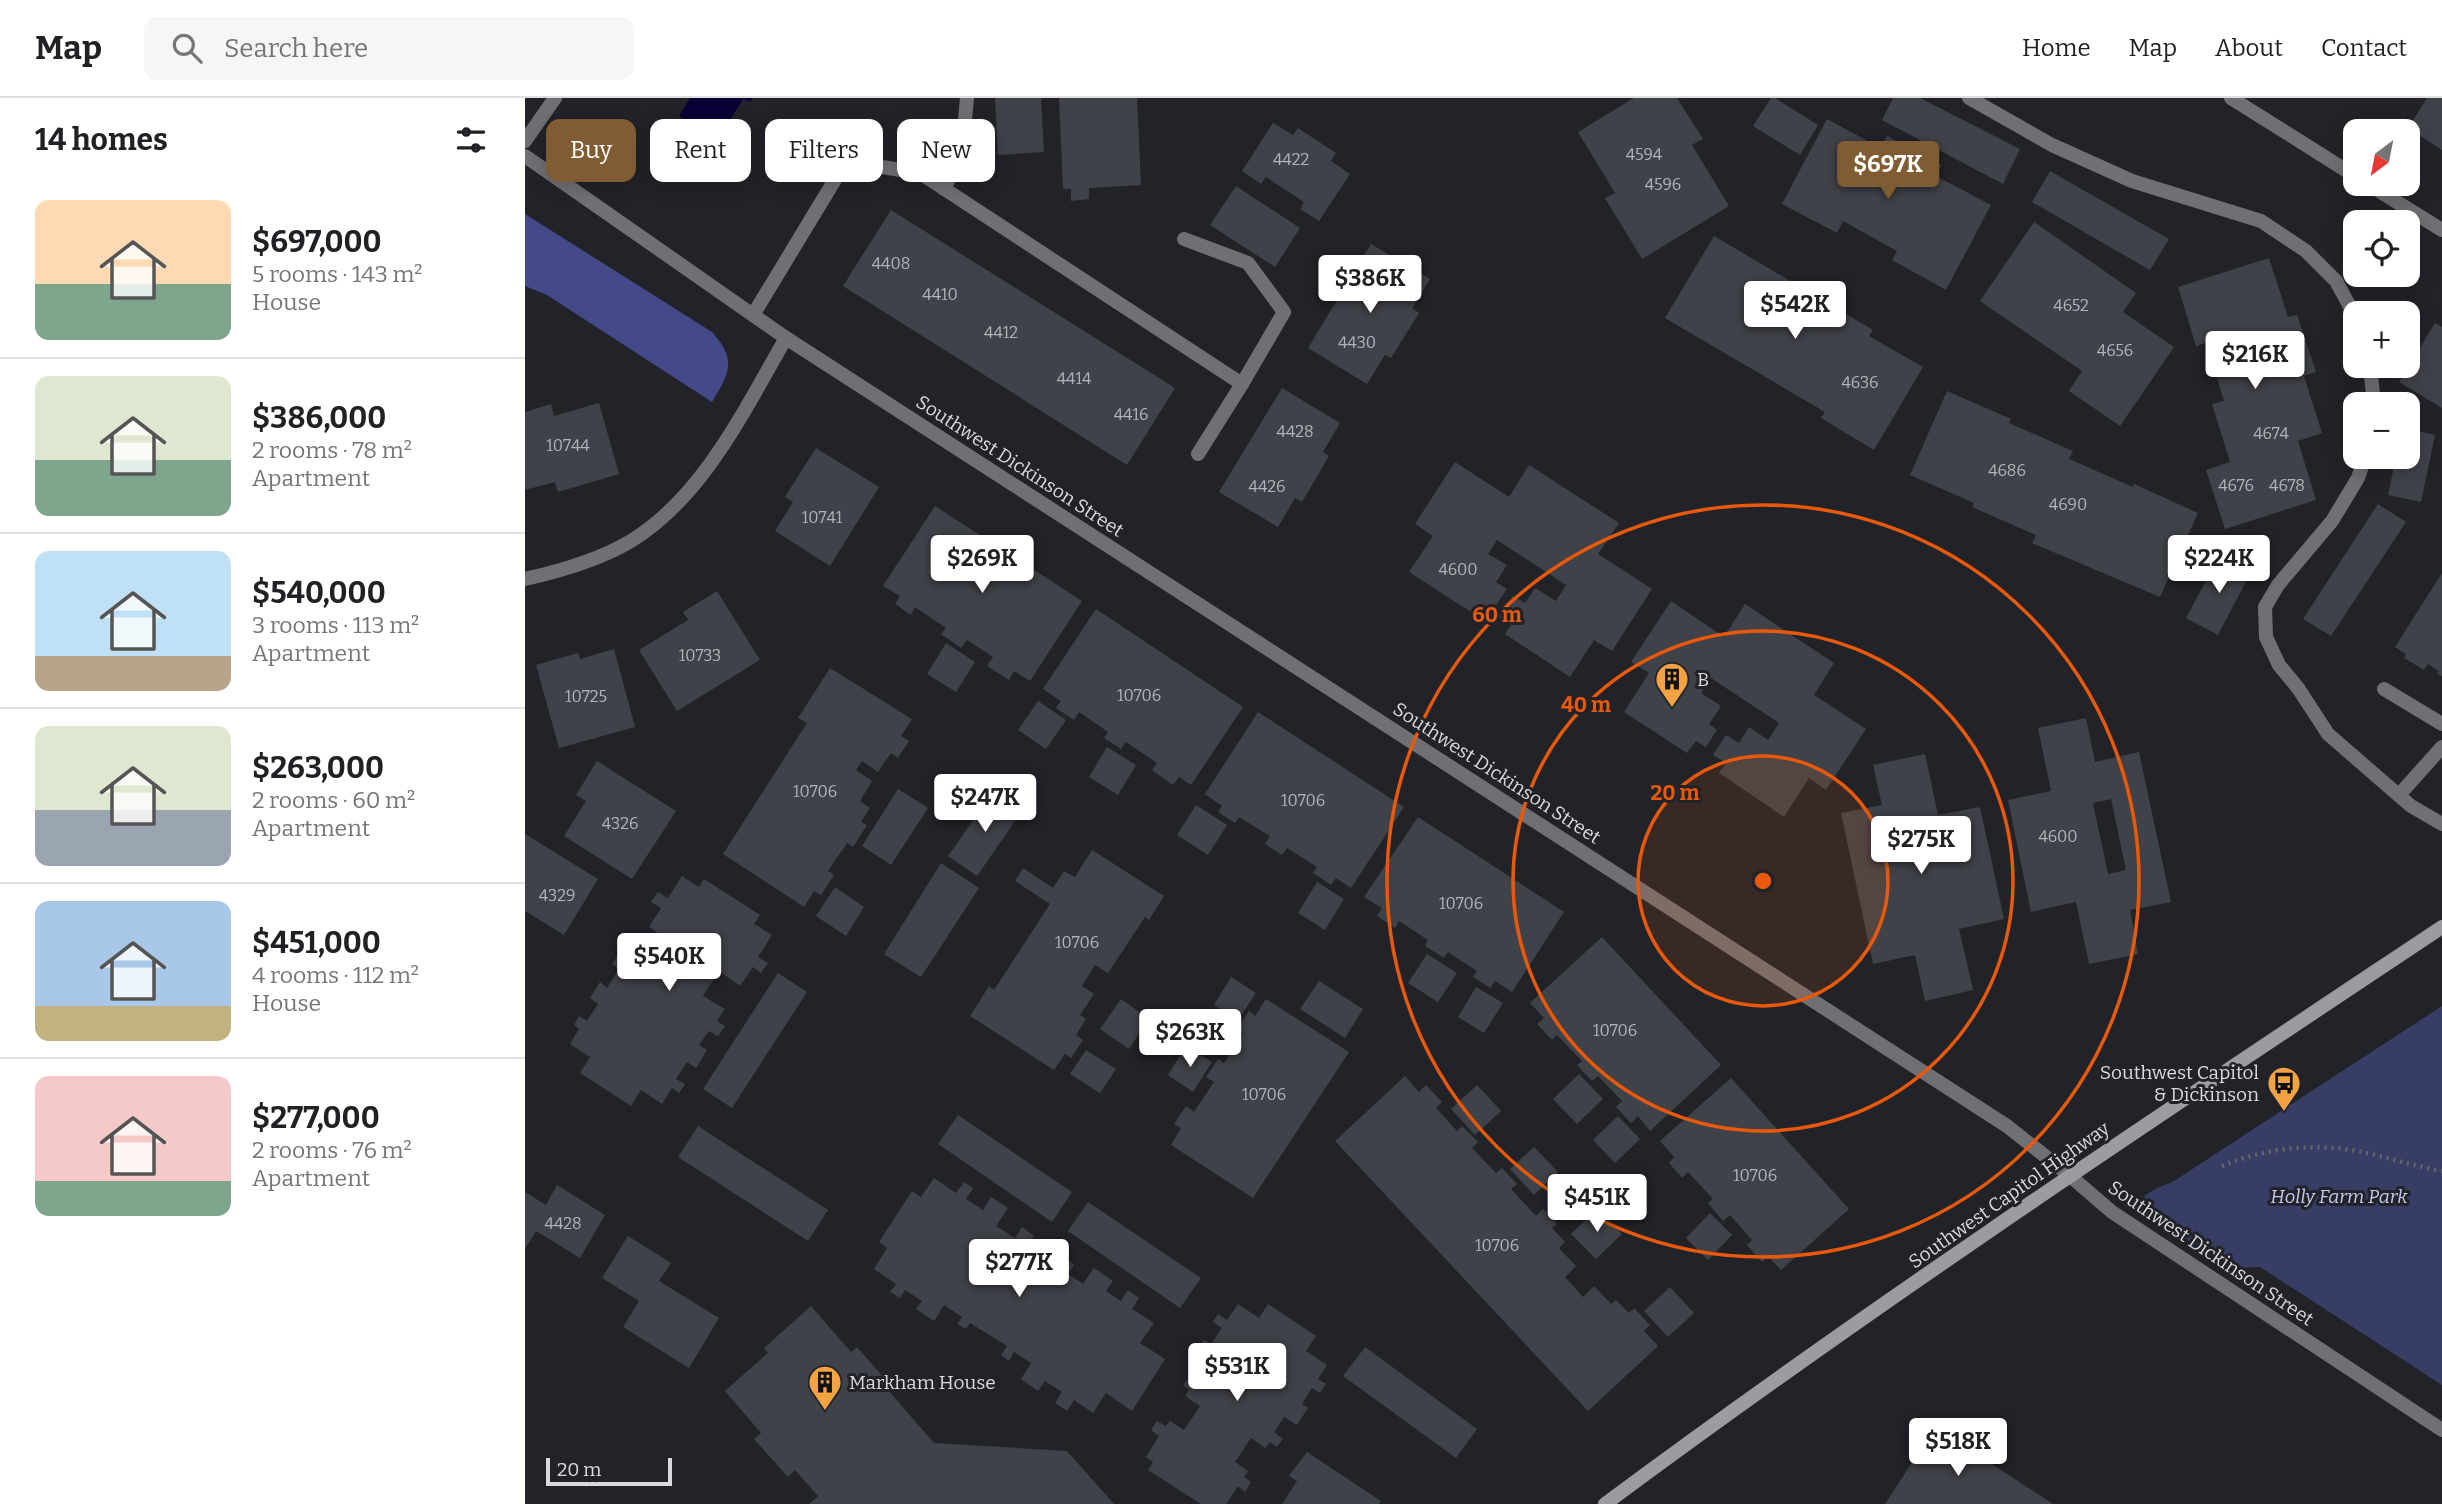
<!DOCTYPE html>
<meta charset="utf-8">
<style>
:root{--surface:#fff;--page:#f6f6f6;--text:#202124;--muted:#757577;--line:#e0e0e0;--accent:#7f5c32}
body{margin:0;font-family:Bitter,serif;background:var(--page);color:var(--text);height:100vh;display:flex;flex-direction:column;font-size:26px;white-space:nowrap}
*{box-sizing:border-box;margin:0}
p{font-size:23px;color:var(--muted)}
.icon{flex:none;width:38px;height:38px;fill:none;stroke:currentColor;stroke-width:2;stroke-linecap:round;stroke-linejoin:round}
.map{position:relative;flex:1;overflow:hidden}
.side{display:flex;flex-direction:column;background:var(--surface);width:525px}
.side>*{flex:none}
.top-card{position:absolute;left:21px;top:21px;width:665px;height:63px;display:flex;gap:14px}
.needle{width:46px;rotate:212deg}
.controls{position:absolute;left:1818px;top:21px;display:grid;gap:14px}
.controls a{display:grid;place-items:center;width:77px;height:77px;border-radius:14px;background:var(--surface);box-shadow:0 4px 18px #0003;font-size:35px}
.scale{position:absolute;left:21px;bottom:18px;width:126px;box-sizing:border-box;padding-left:7px;border:4px solid #d9dade;border-top:0;font-size:19px;line-height:24px;white-space:nowrap;color:#d9dade;-webkit-text-stroke:5px #222329;paint-order:stroke}
.price{position:absolute;translate:-50% -60px;padding:0 16px;border-radius:7px;background:#fff;color:#222;font-size:23px;line-height:46px;filter:drop-shadow(0 2px 4px #0008)}
.price::after{content:'';position:absolute;left:50%;top:42px;width:21px;height:16px;margin-left:-10px;background:inherit;clip-path:polygon(0 0,100% 0,50% 100%)}
.price.on{background:var(--accent);color:#fff}
ul{padding:0;list-style:none}
li{display:flex;align-items:center;gap:21px;height:175px;padding:0 35px}
li+li{border-top:2px solid var(--line)}
li span{display:grid;place-items:center;flex:none;width:196px;height:140px;border-radius:14px;color:#555}
li>.icon{margin-inline-start:auto}
span .icon{width:84px;height:84px;fill:#fffc;stroke-width:1}
li b{font-size:30px}
h2{display:flex;justify-content:space-between;align-items:center;height:84px;padding:0 35px;font-size:30px}
.tag{padding:0 24px;border-radius:14px;background:var(--surface);box-shadow:0 4px 18px #0003;font-size:24px;line-height:63px}
.tag.on{background:var(--accent);color:#fff}
header{display:flex;align-items:center;gap:42px;box-sizing:border-box;height:98px;padding:0 35px;background:var(--surface);border-bottom:2px solid var(--line)}
header strong{font-size:33px}
nav{display:flex;gap:38px;margin-inline-start:auto;font-size:24px}
.search{width:490px;height:63px;background:var(--page);display:flex;align-items:center;gap:18px;box-sizing:border-box;padding:0 24px;border-radius:14px;color:var(--muted);font-size:26px}
main{display:flex;flex:1;min-height:0}
.map>svg:first-child{display:block}
</style>
<header>
<strong>Map</strong>
<div class="search"><svg class="icon" aria-label="search" viewBox="0 0 24 24"><circle cx="10" cy="10" r="6"/><path d="M15 15l6 6"/></svg>Search here</div>
<nav><a>Home</a><a>Map</a><a>About</a><a>Contact</a></nav>
</header>
<main>
<section class="side">
<h2>14 homes<svg class="icon" aria-label="filters" viewBox="0 0 24 24"><path d="M4 7h16M4 17h16"/><circle cx="9" cy="7" r="2"/><circle cx="15" cy="17" r="2"/></svg></h2>
<ul>
<li><span style="background:linear-gradient(#ffd9b3 60%,#7fa58c 0)"><svg class="icon" aria-label="home" viewBox="0 0 24 24"><path d="M3 11l9-7 9 7M6 9v11h12V9"/></svg></span><div><b>$697,000</b><p>5 rooms · 143 m²</p><p>House</p></div></li>
<li><span style="background:linear-gradient(#dfe7d0 60%,#7fa58c 0)"><svg class="icon" aria-label="home" viewBox="0 0 24 24"><path d="M3 11l9-7 9 7M6 9v11h12V9"/></svg></span><div><b>$386,000</b><p>2 rooms · 78 m²</p><p>Apartment</p></div></li>
<li><span style="background:linear-gradient(#bfe0f5 75%,#b9a48a 0)"><svg class="icon" aria-label="home" viewBox="0 0 24 24"><path d="M3 11l9-7 9 7M6 9v11h12V9"/></svg></span><div><b>$540,000</b><p>3 rooms · 113 m²</p><p>Apartment</p></div></li>
<li><span style="background:linear-gradient(#dfe7d0 60%,#9aa5b1 0)"><svg class="icon" aria-label="home" viewBox="0 0 24 24"><path d="M3 11l9-7 9 7M6 9v11h12V9"/></svg></span><div><b>$263,000</b><p>2 rooms · 60 m²</p><p>Apartment</p></div></li>
<li><span style="background:linear-gradient(#a9c7e8 75%,#c2b280 0)"><svg class="icon" aria-label="home" viewBox="0 0 24 24"><path d="M3 11l9-7 9 7M6 9v11h12V9"/></svg></span><div><b>$451,000</b><p>4 rooms · 112 m²</p><p>House</p></div></li>
<li><span style="background:linear-gradient(#f6c9c9 75%,#7fa58c 0)"><svg class="icon" aria-label="home" viewBox="0 0 24 24"><path d="M3 11l9-7 9 7M6 9v11h12V9"/></svg></span><div><b>$277,000</b><p>2 rooms · 76 m²</p><p>Apartment</p></div></li>
</ul>
</section>
<div class="map">
<svg width="1917" height="1406" viewBox="0 0 1917 1406">
<rect width="100%" height="100%" fill="#222329"/>
<path fill="#373d64" d="M1917,908V1287L1735,1169L1713,1170L1698,1166L1614,1109C1616,1094 1636,1089 1649,1083Z"/>
<path fill="#444a89" d="M0,116L187,234C212,262 205,274 187,304L22,197L0,188Z"/>
<path fill="#080035" d="M165,0H228L225,4L218,1L192,43L154,18Z"/>
<g fill="#404249" fill-rule="evenodd">
<path d="M470,0H516L519,54L473,57Z"/>
<path d="M534,0H612L616,87L564,90V101L546,103V91H538Z"/>
<path d="M1109,0H1152L1178,41L1167,47L1204,108L1117,161L1080,100L1090,95L1053,34Z"/>
<path d="M1246,0H1250L1293,27L1275,57L1228,28Z"/>
<path d="M1368,0H1395L1495,51L1478,86L1357,22Z"/>
<path d="M1902,0H1917V52L1883,30Z"/>
<path d="M1302,21L1356,50L1362,38L1417,67L1411,78L1466,107L1421,192L1367,162L1372,153L1318,123L1312,135L1257,106Z"/>
<path d="M748,25L768,37L773,30L811,55L806,63L825,76L794,123L775,111L779,104L741,79L736,86L717,73Z"/>
<path d="M1525,73L1644,141L1625,172L1507,104Z"/>
<path d="M711,88L775,130L750,169L685,127Z"/>
<path d="M366,112L650,290L602,367L318,188Z"/>
<path d="M1509,124L1611,195L1598,214L1649,249L1595,328L1544,293L1557,273L1455,203Z"/>
<path d="M1189,138L1348,232L1344,238L1398,269L1349,352L1296,320L1300,314L1140,220Z"/>
<path d="M846,146L905,181L887,210L894,215L866,260L860,257L842,286L783,250Z"/>
<path d="M1744,160L1763,219L1772,217L1791,274L1779,278L1797,335L1773,343L1791,402L1700,431L1681,372L1705,364L1687,306L1699,303L1681,245L1671,248L1653,189Z"/>
<path d="M1910,225L1917,229V310L1874,284Z"/>
<path d="M757,290L815,325L798,354L804,358L777,404L770,400L753,429L694,394Z"/>
<path d="M1422,293L1486,321L1484,325L1548,353L1544,361L1608,389L1609,386L1673,415L1635,499L1507,445L1511,437L1447,409L1449,405L1385,377Z"/>
<path d="M74,305L94,376L33,394L30,384L0,392V314L26,306L29,318Z"/>
<path d="M1883,331L1910,337L1896,404L1863,397L1871,359H1883Z"/>
<path d="M291,350L354,389L305,468L250,433L268,404L260,399Z"/>
<path d="M930,364L984,399L1004,367L1094,425L1073,456L1127,491L1087,553L1069,542L1045,579L980,536L986,527L974,519L988,498L1000,505L1010,490L1031,503L1041,487L972,442L963,456L982,467L971,484L982,491L967,513L956,506L949,516L884,474L908,438L890,426Z"/>
<path d="M1853,406L1881,424L1806,538L1778,521Z"/>
<path d="M410,408L557,503L505,583L489,573L484,582L462,568L468,559L442,542L436,550L416,536L421,530L390,509L386,517L370,506L375,498L358,488Z"/>
<path d="M1695,457L1726,474L1693,537L1661,520Z"/>
<path d="M1917,475V578L1912,576L1914,573L1903,566L1899,572L1879,560L1881,556L1870,549Z"/>
<path d="M192,493L235,562L152,613L114,552L163,522L158,514Z"/>
<path d="M1146,503L1199,539L1220,506L1309,565L1289,597L1341,631L1301,692L1284,680L1259,719L1194,675L1201,665L1188,657L1201,637L1214,645L1224,629L1243,642L1254,625L1186,580L1176,595L1196,608L1184,626L1192,632L1181,649L1171,643L1162,655L1099,614L1124,575L1106,564Z"/>
<path d="M571,511L718,609L666,687L654,679L648,687L627,672L632,665L601,644L596,651L579,640L583,634L554,614L549,622L531,610L536,603L518,591Z"/>
<path d="M421,545L450,564L431,594L402,576Z"/>
<path d="M89,551L110,629L34,650L11,567L53,555L55,561Z"/>
<path d="M305,570L387,621L376,638L384,643L373,660L366,655L353,674L337,663L331,672L347,683L335,703L345,710L336,724L342,727L328,749L322,745L303,773L309,777L296,797L289,793L279,809L198,756L282,625L273,620Z"/>
<path d="M513,603L541,622L521,651L493,632Z"/>
<path d="M733,614L879,709L826,790L811,780L806,787L788,775L792,769L762,750L757,757L740,746L745,738L714,719L710,725L693,714L697,708L680,696Z"/>
<path d="M1561,620L1570,664L1614,654L1646,804L1605,812L1613,856L1564,866L1551,804L1506,814L1483,702L1526,693L1513,630ZM1586,701L1601,772L1583,776L1568,705Z"/>
<path d="M582,649L611,667L593,697L564,679Z"/>
<path d="M1400,656L1413,717L1455,709L1479,821L1434,831L1448,892L1400,903L1390,857L1348,866L1316,715L1357,707L1348,667Z"/>
<path d="M72,663L151,713L107,781L39,738L61,703L51,697Z"/>
<path d="M373,691L403,710L366,767L337,748Z"/>
<path d="M469,693L497,713L452,778L423,758Z"/>
<path d="M671,707L702,727L683,757L652,737Z"/>
<path d="M893,719L1039,814L987,894L970,883L965,890L948,879L952,873L923,854L919,860L900,848L903,842L874,823L870,830L852,818L857,810L839,799Z"/>
<path d="M0,736L73,781L39,837L0,813Z"/>
<path d="M567,752L639,798L624,822L620,819L583,875L570,867L557,888L569,896L555,917L561,921L551,937L558,942L546,960L540,956L529,972L445,918L464,888L469,892L525,806L490,783L498,770L528,790L539,773L550,779Z"/>
<path d="M416,765L454,790L396,879L359,856Z"/>
<path d="M157,778L174,789L179,781L235,817L229,826L247,837L233,859L243,865L236,875L228,869L215,888L194,873L178,898L200,911L192,923L200,928L193,938L184,933L174,947L182,952L171,970L162,964L151,981L160,986L154,995L147,990L137,1006L116,992L106,1008L55,975L65,959L45,946L54,931L49,927L54,918L62,923L73,906L65,900L75,884L82,890L94,871L87,866L94,855L101,860L107,851L128,864L143,842L124,829L136,810L126,804L133,794L143,800Z"/>
<path d="M792,784L819,801L800,832L773,815Z"/>
<path d="M310,789L339,809L321,838L291,818Z"/>
<path d="M1077,839L1196,967L1125,1033L1113,1018L1106,1025L1091,1009L1097,1003L1073,978L1067,983L1052,967L1057,963L1032,937L1027,942L1012,926L1019,920L1005,905Z"/>
<path d="M902,856L932,875L913,904L883,885Z"/>
<path d="M253,875L282,894L207,1010L178,991Z"/>
<path d="M706,879L731,895L713,922L689,907Z"/>
<path d="M794,883L838,911L820,940L775,911Z"/>
<path d="M951,889L978,905L959,935L933,919Z"/>
<path d="M596,901L624,921L604,951L575,931Z"/>
<path d="M741,901L824,954L728,1100L646,1047L656,1030L649,1026L661,1008L669,1014L689,984L681,979L693,961L699,965L718,935L712,931L724,913L730,918Z"/>
<path d="M661,948L687,964L668,994L643,977Z"/>
<path d="M561,952L591,971L575,995L545,976Z"/>
<path d="M1054,976L1078,1001L1052,1026L1028,1001Z"/>
<path d="M880,978L894,994L901,987L917,1004L911,1010L932,1033L937,1028L953,1044L947,1050L971,1075L977,1070L992,1086L986,1091L1011,1118L1018,1111L1032,1126L1027,1130L1040,1144L1034,1150L1051,1168L1040,1179L1058,1199L1069,1188L1086,1206L1091,1202L1104,1215L1109,1210L1125,1227L1119,1233L1133,1248L1063,1313L810,1043Z"/>
<path d="M1206,980L1324,1111L1256,1172L1243,1158L1237,1164L1222,1147L1227,1142L1205,1117L1198,1123L1183,1105L1188,1101L1163,1074L1157,1080L1144,1065L1149,1059L1135,1043Z"/>
<path d="M952,987L976,1013L950,1037L926,1011Z"/>
<path d="M433,1017L547,1094L527,1124L413,1046Z"/>
<path d="M1093,1018L1115,1041L1090,1065L1068,1042Z"/>
<path d="M173,1028L303,1112L283,1143L153,1059Z"/>
<path d="M1009,1049L1033,1074L1009,1097L985,1071Z"/>
<path d="M409,1080L431,1095L439,1084L448,1090L441,1101L458,1112L466,1099L483,1110L471,1128L490,1140L497,1129L509,1138L492,1164L518,1181L527,1167L533,1170L540,1160L549,1167L543,1176L558,1186L569,1170L588,1183L581,1193L596,1203L603,1192L614,1200L607,1211L629,1225L615,1245L640,1261L607,1313L581,1295L568,1315L549,1302L542,1313L530,1305L537,1294L520,1283L513,1293L496,1281L506,1265L489,1254L484,1263L476,1257L482,1248L445,1225L441,1231L432,1226L437,1219L419,1207L409,1223L391,1211L397,1203L380,1192L375,1200L365,1194L371,1186L349,1171L362,1150L354,1144L387,1093L396,1099Z"/>
<path d="M32,1087L80,1117L55,1160L11,1133L0,1151V1094L21,1107Z"/>
<path d="M563,1104L676,1180L655,1210L543,1133Z"/>
<path d="M1072,1111L1097,1136L1071,1161L1046,1136Z"/>
<path d="M1185,1115L1207,1137L1183,1162L1161,1140Z"/>
<path d="M103,1138L146,1165L134,1183L194,1220L164,1270L98,1229L114,1203L77,1180Z"/>
<path d="M1145,1189L1169,1215L1143,1239L1119,1213Z"/>
<path d="M713,1206L734,1220L743,1206L791,1238L781,1253L802,1267L793,1281L801,1286L795,1295L787,1290L777,1306L783,1310L772,1327L759,1319L749,1334L758,1341L752,1349L745,1344L740,1350L726,1340L710,1364L723,1373L719,1379L726,1384L720,1394L713,1388L701,1406H676L623,1372L628,1364L621,1359L634,1338L626,1332L632,1323L641,1328L645,1323L659,1332L675,1308L660,1298L664,1292L658,1287L664,1279L670,1282L680,1267L668,1258L679,1242L686,1246L697,1230L688,1224L693,1216L702,1222Z"/>
<path d="M286,1208L326,1254L332,1249L367,1289L363,1292L409,1345L542,1353L589,1406H284L293,1398L270,1372L263,1379L229,1341L236,1335L200,1293L243,1255L239,1250Z"/>
<path d="M840,1249L952,1331L931,1360L818,1278Z"/>
<path d="M1410,1329L1528,1406H1360Z"/>
<path d="M782,1354L856,1403L854,1406H757L772,1383L764,1378Z"/>
</g>
<g fill="none" stroke-linecap="round" stroke-linejoin="round">
<path stroke="#67686d" stroke-width="4.5" stroke-dasharray="2 5" stroke-linecap="butt" d="M1697,1068C1740,1050 1790,1044 1837,1054C1864,1060 1890,1068 1917,1073"/>
<g stroke="#707074" stroke-width="14">
<path d="M1444,0L1527,47L1607,83L1736,123L1781,153L1811,183L1830,218"/>
<path d="M659,141L723,165L759,214L717,286"/>
<path d="M228,217L314,75L357,69L395,75L717,286L673,356"/>
<path d="M1845,268L1849,306"/>
<path d="M1773,590L1754,567L1741,539L1740,509L1753,487L1807,423L1833,380L1840,359"/>
<path d="M1859,591L1917,626"/>
<path d="M1874,697L1917,649"/>
</g>
<g stroke="#707074" stroke-width="14">
<path d="M1706,0L1830,78"/>
<path d="M0,43L30,0"/>
<path d="M0,58L261,240L1482,1028L1544,1077L1587,1114L1917,1332"/>
<path d="M1843,86L1917,132"/>
<path d="M419,91L437,53L442,0"/>
<path d="M0,481C36,473 74,462 106,443C179,398 219,312 261,240"/>
<path d="M1773,590L1803,636L1886,708L1917,726"/>
</g>
<path stroke="#9b9ca2" stroke-width="14" d="M1080,1406C1352,1204 1635,1017 1917,829"/>
</g>
<circle cx="1238" cy="783" r="125" fill="#e8590c" fill-opacity=".12"/>
<g fill="none" stroke="#e8590c" stroke-width="3.5">
<circle cx="1238" cy="783" r="125"/>
<circle cx="1238" cy="783" r="250"/>
<circle cx="1238" cy="783" r="376"/>
</g>
<defs>
<symbol id="building-pin" viewBox="-11 -11 22 30"><path d="M0 17L-7.5 6A9.5 9.5 0 1 1 7.5 6Z" fill="#f4a344" stroke="#222329"/><path d="M-4-6H4V6H1V3H-1V6H-4ZM-2.5-4.3h1.7v1.8h-1.7ZM.8-4.3h1.7v1.8H.8ZM-2.5-1h1.7V.8h-1.7ZM.8-1h1.7V.8H.8Z" fill="#111"/></symbol>
<symbol id="bus-pin" viewBox="-11 -11 22 30"><path d="M0 17L-7.5 6A9.5 9.5 0 1 1 7.5 6Z" fill="#f4a344" stroke="#222329"/><path d="M-5-6H5V4H4V6H2V4H-2V6H-4V4H-5ZM-3.5-4V0h7V-4ZM-3.5 1.2v1.5H-2V1.2ZM2 1.2v1.5H3.5V1.2Z" fill="#111"/></symbol>
</defs>
<g fill-rule="evenodd">
<use href="#building-pin" x="1128" y="562" width="38" height="52"/>
<use href="#bus-pin" x="1740" y="966" width="38" height="52"/>
<use href="#building-pin" x="281" y="1265" width="38" height="52"/>
</g>
<g text-anchor="middle" dominant-baseline="central" stroke-width="6" stroke-linejoin="round" paint-order="stroke">
<g font-size="16" fill="#b3b4b9">
<text x="1119" y="56">4594</text>
<text x="766" y="61">4422</text>
<text x="1138" y="86">4596</text>
<text x="366" y="165">4408</text>
<text x="415" y="196">4410</text>
<text x="1546" y="207">4652</text>
<text x="476" y="234">4412</text>
<text x="832" y="244">4430</text>
<text x="1590" y="252">4656</text>
<text x="549" y="280">4414</text>
<text x="1335" y="284">4636</text>
<text x="606" y="316">4416</text>
<text x="770" y="333">4428</text>
<text x="1746" y="335">4674</text>
<text x="43" y="347">10744</text>
<text x="1482" y="372">4686</text>
<text x="1711" y="387">4676</text>
<text x="1762" y="387">4678</text>
<text x="742" y="388">4426</text>
<text x="1543" y="406">4690</text>
<text x="297" y="419">10741</text>
<text x="933" y="471">4600</text>
<text x="175" y="557">10733</text>
<text x="614" y="597">10706</text>
<text x="61" y="598">10725</text>
<text x="290" y="693">10706</text>
<text x="778" y="702">10706</text>
<text x="95" y="725">4326</text>
<text x="1533" y="738">4600</text>
<text x="32" y="797">4329</text>
<text x="936" y="805">10706</text>
<text x="552" y="844">10706</text>
<text x="1090" y="932">10706</text>
<text x="739" y="996">10706</text>
<text x="1230" y="1077">10706</text>
<text x="38" y="1125">4428</text>
<text x="972" y="1147">10706</text>
</g>
<g font-size="19" fill="#d9dade" stroke="#222329">
<text transform="translate(495 368) rotate(33)">Southwest Dickinson Street</text>
<text transform="translate(972 675) rotate(33)">Southwest Dickinson Street</text>
<text transform="translate(1484 1097) rotate(-35)">Southwest Capitol Highway</text>
<text transform="translate(1686 1155) rotate(34)">Southwest Dickinson Street</text>
</g>
<g font-size="19" fill="#d9dade" stroke="#222329" text-anchor="start">
<text x="1172" y="581">B</text>
<text x="1734" y="974" text-anchor="end">Southwest Capitol<tspan x="1734" dy="22">&amp; Dickinson</tspan></text>
<text x="324" y="1284">Markham House</text>
</g>
<g font-size="19" font-style="italic" fill="#c3caf0" stroke="#222329">
<text x="1814" y="1098">Holly Farm Park</text>
</g>
</g>
<circle cx="1238" cy="783" r="10" fill="#e8590c" stroke="#222329" stroke-width="3.5"/>
<g font-size="21" text-anchor="middle" font-weight="bold" fill="#e8590c" stroke="#222329" stroke-width="6" stroke-linejoin="round" paint-order="stroke">
<text x="972" y="524">60 m</text>
<text x="1061" y="614">40 m</text>
<text x="1150" y="702">20 m</text>
</g>
</svg>
<div class="controls">
<a><svg class="needle" viewBox="-14 -14 28 28"><path d="M0-13l5 13h-10z" fill="#e53935"/><path d="M0 13l5-13h-10z" fill="#757577"/></svg></a>
<a><svg class="icon" aria-label="locate" viewBox="0 0 24 24"><circle cx="12" cy="12" r="6"/><path d="M12 2v4M12 18v4M2 12h4M18 12h4"/></svg></a>
<a>+</a>
<a>−</a>
</div>
<div class="scale">20 m</div>
<b class="price on" style="left:1363px;top:103px">$697K</b>
<b class="price" style="left:845px;top:217px">$386K</b>
<b class="price" style="left:1270px;top:243px">$542K</b>
<b class="price" style="left:1730px;top:293px">$216K</b>
<b class="price" style="left:457px;top:497px">$269K</b>
<b class="price" style="left:1694px;top:497px">$224K</b>
<b class="price" style="left:460px;top:736px">$247K</b>
<b class="price" style="left:1396px;top:778px">$275K</b>
<b class="price" style="left:144px;top:895px">$540K</b>
<b class="price" style="left:665px;top:971px">$263K</b>
<b class="price" style="left:1072px;top:1136px">$451K</b>
<b class="price" style="left:494px;top:1201px">$277K</b>
<b class="price" style="left:712px;top:1305px">$531K</b>
<b class="price" style="left:1433px;top:1380px">$518K</b>
<div class="top-card">
<a class="tag on">Buy</a>
<a class="tag">Rent</a>
<a class="tag">Filters</a>
<a class="tag">New</a>
</div>
</div>
</main>
